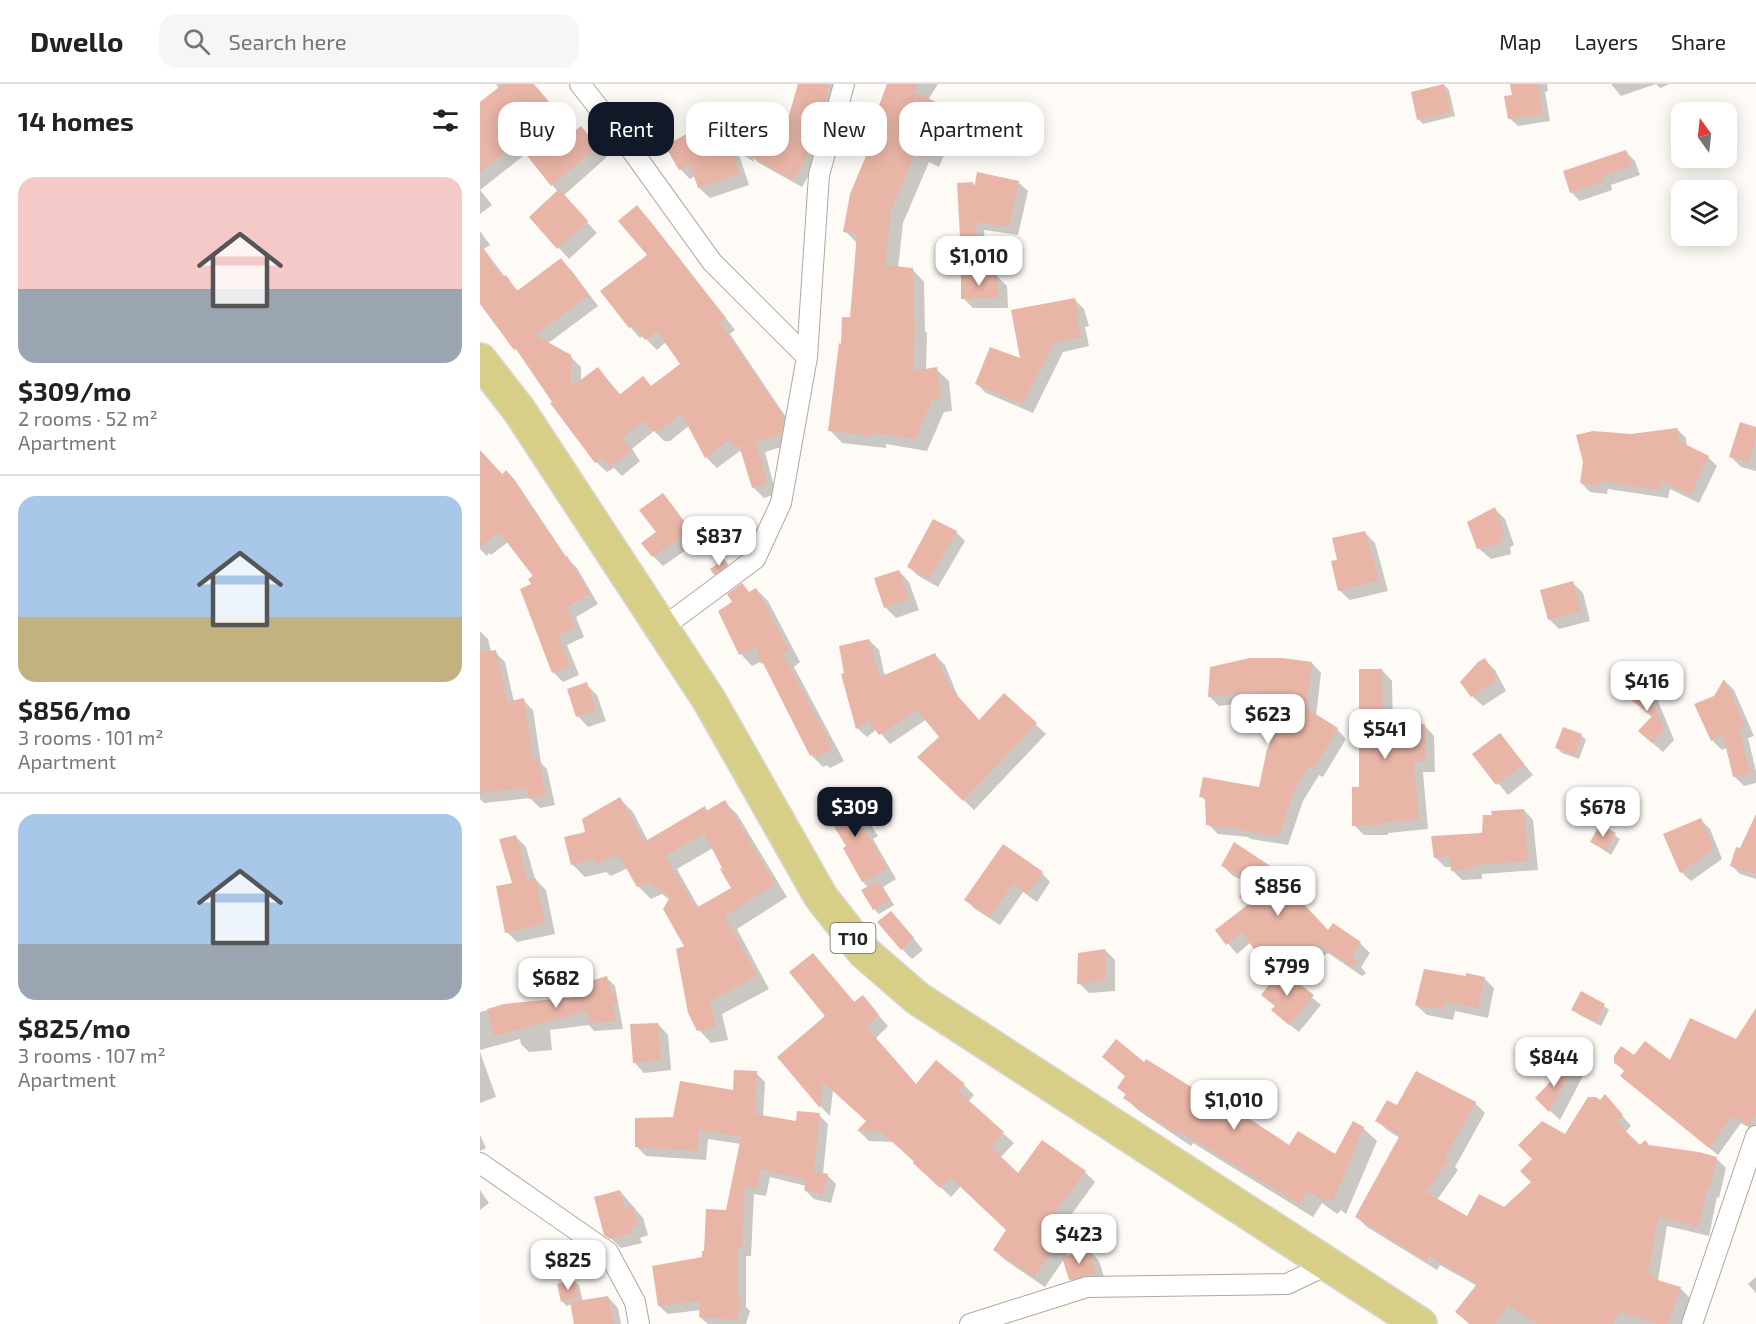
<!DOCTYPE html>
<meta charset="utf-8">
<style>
:root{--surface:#fff;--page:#f6f6f6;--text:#222;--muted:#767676;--line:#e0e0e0;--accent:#111827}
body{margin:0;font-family:"Exo 2",sans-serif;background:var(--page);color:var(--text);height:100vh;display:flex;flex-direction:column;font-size:22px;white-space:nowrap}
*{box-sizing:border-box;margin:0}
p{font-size:20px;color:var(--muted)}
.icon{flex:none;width:33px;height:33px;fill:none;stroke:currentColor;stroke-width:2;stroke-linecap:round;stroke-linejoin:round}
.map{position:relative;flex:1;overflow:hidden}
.panel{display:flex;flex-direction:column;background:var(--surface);width:480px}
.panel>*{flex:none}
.top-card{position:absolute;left:18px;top:18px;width:570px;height:54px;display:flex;gap:12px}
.needle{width:39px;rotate:345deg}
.fabs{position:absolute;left:1191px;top:18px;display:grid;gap:12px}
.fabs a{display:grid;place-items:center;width:66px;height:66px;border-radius:12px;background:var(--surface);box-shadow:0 3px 15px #0003;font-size:30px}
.price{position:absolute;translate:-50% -51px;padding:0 14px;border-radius:12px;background:#fff;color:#222;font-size:20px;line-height:39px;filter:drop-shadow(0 2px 3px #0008)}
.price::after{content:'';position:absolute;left:50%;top:36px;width:18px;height:14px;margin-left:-9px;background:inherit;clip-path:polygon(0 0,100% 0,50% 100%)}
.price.current{background:var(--accent);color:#fff}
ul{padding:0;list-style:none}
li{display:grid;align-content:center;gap:12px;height:318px;padding:0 18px}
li+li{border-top:2px solid var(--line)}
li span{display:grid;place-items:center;height:186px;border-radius:18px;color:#555}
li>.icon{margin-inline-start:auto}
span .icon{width:108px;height:108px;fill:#fffc;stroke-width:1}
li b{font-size:26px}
h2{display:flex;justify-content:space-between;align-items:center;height:72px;padding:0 18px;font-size:26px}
.chip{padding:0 21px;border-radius:18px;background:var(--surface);box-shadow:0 3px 15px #0003;font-size:21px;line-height:54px}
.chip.current{background:var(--accent);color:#fff}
header{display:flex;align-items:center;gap:36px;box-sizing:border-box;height:84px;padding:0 30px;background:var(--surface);border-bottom:2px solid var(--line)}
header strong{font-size:28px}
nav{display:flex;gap:33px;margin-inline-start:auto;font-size:21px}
.search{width:420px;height:54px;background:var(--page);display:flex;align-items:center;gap:15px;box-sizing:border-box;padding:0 21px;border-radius:18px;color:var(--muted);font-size:22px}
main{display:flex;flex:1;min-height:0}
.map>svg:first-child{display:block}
</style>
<header>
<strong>Dwello</strong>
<div class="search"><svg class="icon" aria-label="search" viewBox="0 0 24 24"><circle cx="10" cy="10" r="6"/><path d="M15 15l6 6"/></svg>Search here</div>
<nav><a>Map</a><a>Layers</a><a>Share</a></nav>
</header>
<main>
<section class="panel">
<h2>14 homes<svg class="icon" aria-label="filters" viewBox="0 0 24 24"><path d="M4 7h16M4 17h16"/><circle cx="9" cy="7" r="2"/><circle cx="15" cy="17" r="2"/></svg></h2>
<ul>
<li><span style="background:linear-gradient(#f6c9c9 60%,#9aa5b1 0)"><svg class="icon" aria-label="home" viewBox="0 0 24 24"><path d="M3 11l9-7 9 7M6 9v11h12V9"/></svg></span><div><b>$309/mo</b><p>2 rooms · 52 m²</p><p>Apartment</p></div></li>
<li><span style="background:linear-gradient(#a9c7e8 65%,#c2b280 0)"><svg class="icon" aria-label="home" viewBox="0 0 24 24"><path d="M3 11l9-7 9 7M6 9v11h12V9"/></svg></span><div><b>$856/mo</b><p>3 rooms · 101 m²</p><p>Apartment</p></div></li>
<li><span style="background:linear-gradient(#a9c7e8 70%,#9aa5b1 0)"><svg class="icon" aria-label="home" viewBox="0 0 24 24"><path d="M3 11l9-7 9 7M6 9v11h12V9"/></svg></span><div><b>$825/mo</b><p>3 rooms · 107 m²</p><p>Apartment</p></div></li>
</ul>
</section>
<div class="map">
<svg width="1276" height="1240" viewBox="0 0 1276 1240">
<rect width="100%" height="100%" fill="#fefaf6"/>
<g fill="#0003" fill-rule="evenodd">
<path d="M16,0H54L82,33L97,47L111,54L127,73L83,112L117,149L89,175L51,133L78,108L47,69L0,106L12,121L0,130V20L19,5Z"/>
<path d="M320,0H355L334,82L322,103L279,79L273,74L274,78L258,68L269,101L230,114L219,104L215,92L210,95L200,85L243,31L254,41L271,71L306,47Z"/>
<path d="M409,0H458L448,16L467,24L479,36L459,83L449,78L423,139L418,184L432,185L444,198L445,247L447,249L446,286L456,285L469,297L472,327L464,328L447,367L406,360V364L362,359L350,346L371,235L378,160L365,147L394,56L389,51Z"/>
<path d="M1032,0H1067L1068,7L1065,8L1070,37L1038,42L1029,34L1034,13Z"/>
<path d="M1131,0H1190L1180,4L1176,0L1141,12Z"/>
<path d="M964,1L969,6L975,32L943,40L938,35Z"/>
<path d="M1146,68L1155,77L1160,91L1131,101L1132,106L1100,117L1091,108Z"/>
<path d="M538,98L548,107L538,151L504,146L505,160L490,161L481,152L493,100L496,103Z"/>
<path d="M157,123L168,134L255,246L250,250L314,345L311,360L285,368L296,410L284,414L273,403L263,370L260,367L237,384L226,373L210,341L190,357H184L174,347L152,365L160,377L142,392L134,384L127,388L116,378L0,213V147L10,161L4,165L25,193L39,208L81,176L92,187L118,222L67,260L90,272L101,283V298L118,285L141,311L173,304L202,280L186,258L177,266L163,252L160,254L150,243L169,171Z"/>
<path d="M517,192L527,202L528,224H493L483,214Z"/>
<path d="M594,215L604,225L609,242L605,243L609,262L583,268L553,329L506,309L497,300L542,277Z"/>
<path d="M1261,340L1276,345V387L1261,383L1251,373Z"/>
<path d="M1197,345L1206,354L1207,363L1228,373L1237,382L1219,419L1190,405L1188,414L1128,405L1127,410L1110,408L1101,399L1151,351Z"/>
<path d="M0,367L22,391L26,386L35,396L87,474L97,484L118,520L96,533L104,553L87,561L99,591L83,598L74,589L42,506L53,500L55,493L28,458L11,471L9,469L7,472L0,465Z"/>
<path d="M183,411L192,421L219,457L183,482L173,472Z"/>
<path d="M1015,425L1025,435L1034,461L1030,463L1031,470L1011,475L998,464Z"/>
<path d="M454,437L476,448L485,457L458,503L437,491L429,483Z"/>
<path d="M884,448L895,459L908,507L870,516L859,506L858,477Z"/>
<path d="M244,477L252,485L239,495L235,490Z"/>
<path d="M419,487L429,498L439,526L416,534L405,523Z"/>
<path d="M1092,498L1103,509L1110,537L1079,545L1069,535Z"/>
<path d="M276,505L288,517L320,578L314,583L364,677L350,684L347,681L343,683L332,672L286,583L282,577L272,582L261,570L240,527Z"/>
<path d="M0,547L8,555L11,568H15L25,578L34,618L43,616L53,626L61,679L67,685L75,721L60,724L50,714L4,719L0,715Z"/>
<path d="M389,556L399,566L404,589L406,592L455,571L465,581L479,615L499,638L524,611L566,650L494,726L439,673L461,653L447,635L410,660L397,645L387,653L377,644L362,591L366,590Z"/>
<path d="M1005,576L1015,586L1026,607L1003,622L992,612Z"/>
<path d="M832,579L841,589L836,632L857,645L866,655L843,693L839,691L823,717L808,761L771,755L768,753L738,750L728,740L727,718L721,712L780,704L810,622L780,617L739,622L729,612Z"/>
<path d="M902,586L912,597L913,642L944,641L954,652L955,688H943L948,745L908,749V751H884L874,741Z"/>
<path d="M1163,596L1173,605L1194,656L1183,668L1170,657L1172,633L1150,614Z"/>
<path d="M1245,597L1254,606L1274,652L1268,654L1276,687V699L1264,702L1254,692L1248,663L1242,666L1232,656L1235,613Z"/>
<path d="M106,600L117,611L126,637L108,643L98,632Z"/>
<path d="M1020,651L1053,691L1028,711L994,670Z"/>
<path d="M1101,651L1106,656L1099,675L1082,669L1077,664Z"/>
<path d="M368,711L379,722L398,752L393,755L416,795L403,803L414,821L399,830L394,825L389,804L383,798L365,764L368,763Z"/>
<path d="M140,715L153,728L168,757L225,724L228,727L244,718L257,730L307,813L257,845L289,905L242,930L248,956L231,959L219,946L206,862L190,816L182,810L171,815L158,802L148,784L131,792L126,788L105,793L92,780L107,749ZM233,764L254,804L219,824L197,785Z"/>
<path d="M1044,726L1053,736L1058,786L1002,790V795L982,796L972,786V783H965L955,773Z"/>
<path d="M1276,734V795L1260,790L1251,781L1261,766Z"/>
<path d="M1221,736L1230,745L1242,775L1211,797L1201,788Z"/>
<path d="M1121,742L1140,755L1131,771L1112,758Z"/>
<path d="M35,752L46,763L55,795L66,806L75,850L37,858L27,848L33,800Z"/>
<path d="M743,782L807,795L817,805L813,810L848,848L853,841L880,859L890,869L881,883L886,889L882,892L848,869L810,895L841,921L819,948L802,935L796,923L783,911L797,894L771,858L757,870L737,847L769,821L761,813L769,799L753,792Z"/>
<path d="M562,789L570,798L557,818L543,808L520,841L495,825L486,816Z"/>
<path d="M421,839L443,866L432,875L422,865Z"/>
<path d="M625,866L635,876V907L609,909L599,899Z"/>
<path d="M333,871L375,919L382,913L408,942L396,954L437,1001H484L494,1011L488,1018L534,1059L520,1074L538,1091L605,1088L615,1098L583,1142L590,1166L585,1174L609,1166L619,1177L626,1199L600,1206L590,1195L584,1175L565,1203L525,1176L514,1166L528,1146L481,1102L471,1113L413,1058L389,1057L379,1047L387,1037L353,1006L350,1032L341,1023L299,973L347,932Z"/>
<path d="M127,894L135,902L143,945L114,947L109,941L70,946L72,966L49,968L41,960L40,955L0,966V928L24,922L108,913Z"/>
<path d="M987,894H1004L1014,904L1008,934L975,927L973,936L947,931L936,921Z"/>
<path d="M1101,909L1124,922L1129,926L1121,942L1098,930L1093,925Z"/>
<path d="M1269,938L1276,943V1045L1275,1047L1261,1039L1238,1071L1151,1000L1145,988L1136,979L1154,973L1190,979L1257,957Z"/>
<path d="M178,940L188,951L191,986L164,989L154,978Z"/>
<path d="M0,968L16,1013L0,1019Z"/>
<path d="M624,973L664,980L809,1063L855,1073L883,1044L897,1057L866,1130L861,1126L857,1130L842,1119L833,1133L713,1059L711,1062L659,1027L645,1014L647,1012L639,1004L646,993Z"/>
<path d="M1093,982L1103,992L1080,1036L1067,1024Z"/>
<path d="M276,989L285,998L283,1033L318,1039L339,1031L348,1040L343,1090L347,1091L356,1100L351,1119L334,1115L325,1106L326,1102L290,1093L286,1112L274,1110L271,1172H266V1223L270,1227L266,1240H228L220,1233L221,1226L188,1230L179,1222L224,1174L248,1128L261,1060L228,1055L226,1076L166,1072L157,1063L195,1035L255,1008Z"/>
<path d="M995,1019L1005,1029L975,1083L978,1086L957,1116L987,1134L1024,1125L1053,1098L1085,1052L1134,1022L1151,1042L1145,1049L1160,1063L1169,1062L1236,1074L1246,1084L1239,1114L1237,1113L1229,1152L1187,1142L1178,1196L1181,1198L1200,1204L1210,1214L1201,1240H989L977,1228L997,1202L960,1181L957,1186L887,1143L877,1133L920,1054L907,1046L897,1036L918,1023Z"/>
<path d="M0,1051L6,1064L0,1067Z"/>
<path d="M0,1106L9,1119L0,1126Z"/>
<path d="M140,1107L163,1134L168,1151L160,1154L162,1159L141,1164L126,1150Z"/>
<path d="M1276,1193V1209L1268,1200Z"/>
<path d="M94,1197L99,1201L103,1218L128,1213L138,1224L141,1240H96L92,1220L87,1222L82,1217Z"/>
</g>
<g fill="#e9b5a7" fill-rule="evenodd">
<path d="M23,0H53L81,32L83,31L96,46L101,42L118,62L71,102L37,59L0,88V18Z"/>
<path d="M318,0H349L345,20L342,19L326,74L313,96L269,71L282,37L305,45Z"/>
<path d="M407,0H438L434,8L467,23L447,71L436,67L411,126L405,181L433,184V235H435L433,287L457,283L461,315L452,316L435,355L394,349L393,352L348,347L359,259L361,260L362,233H370L377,150L363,148L370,110L394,53L388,51Z"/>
<path d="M964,0L971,28L937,36L931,8Z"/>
<path d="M1030,0H1058L1062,30L1028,35L1024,12L1032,11Z"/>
<path d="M244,29L267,70L249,60L260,90L218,104L210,80L199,86L185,62Z"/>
<path d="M1146,66L1152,82L1122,92L1124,97L1090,109L1083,87Z"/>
<path d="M497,88L539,97L529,143L496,138L497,152L480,153L477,99L493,98L494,105Z"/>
<path d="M79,105L108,137L77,165L49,133Z"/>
<path d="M157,121L246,234L240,239L304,333L301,350L276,358L287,399L272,404L259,361L254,363L250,355L225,374L201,329L179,347H172L163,337L142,354L151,366L130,383L123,374L115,379L70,319L72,318L36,265L34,266L0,220V161L23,193L26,191L37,207L81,174L109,211L55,251L91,271V303L118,283L139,311L163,292L171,302L200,280L177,247L165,256L153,241L149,244L120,207L167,171L138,137Z"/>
<path d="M481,191H517L518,214L481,215Z"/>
<path d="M595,214L600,233L596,234L601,253L574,259L543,320L495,300L510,263L540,274L531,226Z"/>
<path d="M1260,338L1276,343V353L1268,379L1249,373Z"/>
<path d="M1197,344L1199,357L1229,372L1210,411L1181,397L1180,406L1120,397L1119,402L1100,399L1103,378L1096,351L1113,347L1151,350Z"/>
<path d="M0,366L22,390L27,387L85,473L87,472L110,510L87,523L95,543L78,551L90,581L72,589L40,505L51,500L48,495L53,492L19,448L0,463Z"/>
<path d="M183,409L211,447L172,473L161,459L176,448L159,426Z"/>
<path d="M1015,423L1025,451L1020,453L1022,459L997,465L987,438Z"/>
<path d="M453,435L477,447L449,495L427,483Z"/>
<path d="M885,447L899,496L858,507L851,477L857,476L852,454Z"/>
<path d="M244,475L248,480L234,491L230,485Z"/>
<path d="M419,486L429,515L404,524L394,494Z"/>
<path d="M1093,497L1101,527L1068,536L1060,506Z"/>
<path d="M262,499L269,508L276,504L309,566L303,570L353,664L337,673L335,669L330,672L283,579L281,580L276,562L259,571L238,527L252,518L247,510Z"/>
<path d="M389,555L395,580H396L400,593L455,569L470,603L499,636L524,609L557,639L483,717L437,673L459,653L437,626L399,651L388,636L376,645L361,590L364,589L359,562Z"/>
<path d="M16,566L27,618L44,614L53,675L58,674L66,711L49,715L46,704L0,709V568Z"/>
<path d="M770,574H803L832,578L826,624L858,644L833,685L829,682L814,707L799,752L759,746L761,743L747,744L726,741L725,714L719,713L723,693L779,703L787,665L812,615L770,608L728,613L730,583Z"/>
<path d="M1005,574L1017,596L991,613L980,598L998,578Z"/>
<path d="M879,585H902L903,641L945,640L946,678H934L939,735L898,739L899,741L872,742V703H879Z"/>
<path d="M1163,593L1184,645L1172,659L1158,647L1172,632L1148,614Z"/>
<path d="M1244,595L1265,642L1259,644L1270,689L1253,693L1243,651L1231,657L1214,620L1234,612Z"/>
<path d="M107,598L116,627L96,633L87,605Z"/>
<path d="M1083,643L1102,650L1095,671L1075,664Z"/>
<path d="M1020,649L1044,680L1016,701L992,670Z"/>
<path d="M369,710L388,741L384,744L407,785L382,798L363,764L366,762L343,725Z"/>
<path d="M140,713L164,758L225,722L226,727L245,716L295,800L245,832L277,892L230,917L236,943L217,947L208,929L196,865L204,862L183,825L190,813L168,798L157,803L138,770L117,780L114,775L91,781L84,753L105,748L102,735ZM224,749L242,784L240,785L251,804L216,824L185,772Z"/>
<path d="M1044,725L1048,777L993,781V785L971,787L970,772L954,774L951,752L1002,749L1003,731H1012L1011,727Z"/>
<path d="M1276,730V790L1250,782L1256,763L1260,764Z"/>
<path d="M1221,734L1234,765L1200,789L1183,750Z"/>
<path d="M1120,740L1136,749L1126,767L1110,758Z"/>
<path d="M36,751L48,796L56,794L65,840L25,849L16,802L32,799L19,755Z"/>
<path d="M754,758L808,794L804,799L848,846L853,839L881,858L872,872L877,878L872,883L837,860L792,891L762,848L746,861L735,846L770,819L759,813L769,795L741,782Z"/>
<path d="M523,760L563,788L547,810L533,800L510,833L484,816Z"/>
<path d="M398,797L410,816L393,826L381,806Z"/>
<path d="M411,827L434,854L421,866L397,838Z"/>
<path d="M625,865V897L597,900L598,869Z"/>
<path d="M333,869L374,918L383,911L399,931L386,943L436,1000L456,976L485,1000L478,1007L524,1048L511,1063L538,1089L562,1056L606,1087L574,1130L581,1154L554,1193L513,1166L526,1146L470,1093L460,1104L433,1079L434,1077L401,1048L377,1047L386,1037L343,998L340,1024L297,973L345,932L309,888Z"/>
<path d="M944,885L986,892V889L1005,893L998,924L965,918L963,926L935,921Z"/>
<path d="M801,886L834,911L809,941L791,926L795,922L781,911Z"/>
<path d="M127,892L131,910L135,909L137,919L133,920L136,937L110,939L107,927L14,952L7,925L24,920L106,912L104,899Z"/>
<path d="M1101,907L1125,920L1116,938L1091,926Z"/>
<path d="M1276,924V1030L1269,1042L1252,1032L1229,1064L1140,992L1145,986L1134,979V972L1141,962L1154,971L1165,957L1190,976L1210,934L1256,955Z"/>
<path d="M178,939L181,976L153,979L150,940Z"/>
<path d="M636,955L664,978L666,975L734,1017L737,1013L809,1061L818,1047L855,1070L873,1037L884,1043L853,1117L847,1114L843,1117L828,1107L819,1120L699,1047L697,1050L643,1014L646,1010L637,1004L645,992L622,973Z"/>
<path d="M1090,977L1094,980L1069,1028L1055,1014Z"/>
<path d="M254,986L277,987L275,1030L316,1037L317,1027L340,1029L334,1087L348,1090L343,1111L324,1106L326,1096L281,1085L277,1104L265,1102L262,1164H257L258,1215L261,1216L257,1236L219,1233L220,1217L178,1222L172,1182L222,1173V1167H224L226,1125L246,1126L261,1053L219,1046L218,1067L155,1063V1034L193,1033L200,997L253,1006Z"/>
<path d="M936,987L996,1018L965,1073L969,1075L946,1108L987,1132L999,1110L1024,1123L1051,1098L1040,1087L1052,1075L1038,1061L1062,1037L1085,1050L1108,1013H1116L1120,1016L1125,1010L1143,1031L1136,1038L1160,1061L1165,1056L1169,1061L1219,1068L1237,1073L1229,1105L1227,1104L1219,1143L1178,1133L1168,1189L1175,1190L1174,1195L1201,1203L1188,1240H1179L1140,1228L1132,1240H1058L1028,1221L1015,1240H991L975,1228L997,1200L949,1172L946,1177L875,1133L920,1051L895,1037L907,1016L917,1021Z"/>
<path d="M140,1106L145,1124L153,1122L158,1141L151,1144L152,1149L130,1155L124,1151L114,1113Z"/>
<path d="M609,1165L616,1189L589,1196L582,1173Z"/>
<path d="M94,1195L99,1213L81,1218L77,1200Z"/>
<path d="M128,1212L134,1240H94L90,1218Z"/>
</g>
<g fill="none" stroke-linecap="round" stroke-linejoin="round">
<defs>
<g id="street">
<path d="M100,0L150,64L232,178L327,273"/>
<path d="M182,544L275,475L301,419L327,273L339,91L364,0"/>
<path d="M0,1079L128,1168L155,1218L159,1240"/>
<path d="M490,1240L607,1203L807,1200L849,1180"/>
<path d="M1212,1240L1276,1052"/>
</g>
<path id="highway" d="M0,276L39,326L229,616L341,813L384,868L437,914L940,1240"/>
</defs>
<use href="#street" stroke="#afa8a2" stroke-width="22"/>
<use href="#highway" stroke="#d8d8d7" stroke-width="36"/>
<use href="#street" stroke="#fff" stroke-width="20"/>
<use href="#highway" stroke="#d7cf87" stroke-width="33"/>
</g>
<g text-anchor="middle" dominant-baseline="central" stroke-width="6" stroke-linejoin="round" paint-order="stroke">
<rect fill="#fff" stroke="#676664" stroke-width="1.5" x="350.5" y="839" width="45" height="30" rx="4.5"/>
<g font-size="18" font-weight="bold" fill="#262421">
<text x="373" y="854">T10</text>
</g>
</g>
</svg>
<div class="fabs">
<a><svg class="needle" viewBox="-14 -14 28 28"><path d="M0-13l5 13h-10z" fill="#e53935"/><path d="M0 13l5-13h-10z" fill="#767676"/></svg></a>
<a><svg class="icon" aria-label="layers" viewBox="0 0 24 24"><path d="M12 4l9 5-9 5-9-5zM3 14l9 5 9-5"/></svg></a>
</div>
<b class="price" style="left:499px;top:203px">$1,010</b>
<b class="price" style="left:239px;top:483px">$837</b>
<b class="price" style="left:1167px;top:628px">$416</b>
<b class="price" style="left:788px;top:661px">$623</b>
<b class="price" style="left:905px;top:676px">$541</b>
<b class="price current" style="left:375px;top:754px">$309</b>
<b class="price" style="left:1123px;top:754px">$678</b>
<b class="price" style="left:798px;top:833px">$856</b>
<b class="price" style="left:807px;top:913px">$799</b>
<b class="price" style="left:76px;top:925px">$682</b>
<b class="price" style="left:1074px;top:1004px">$844</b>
<b class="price" style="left:754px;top:1047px">$1,010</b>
<b class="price" style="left:599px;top:1181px">$423</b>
<b class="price" style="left:88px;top:1207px">$825</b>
<div class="top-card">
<a class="chip">Buy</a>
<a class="chip current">Rent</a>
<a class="chip">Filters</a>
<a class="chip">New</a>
<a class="chip">Apartment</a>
</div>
</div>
</main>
